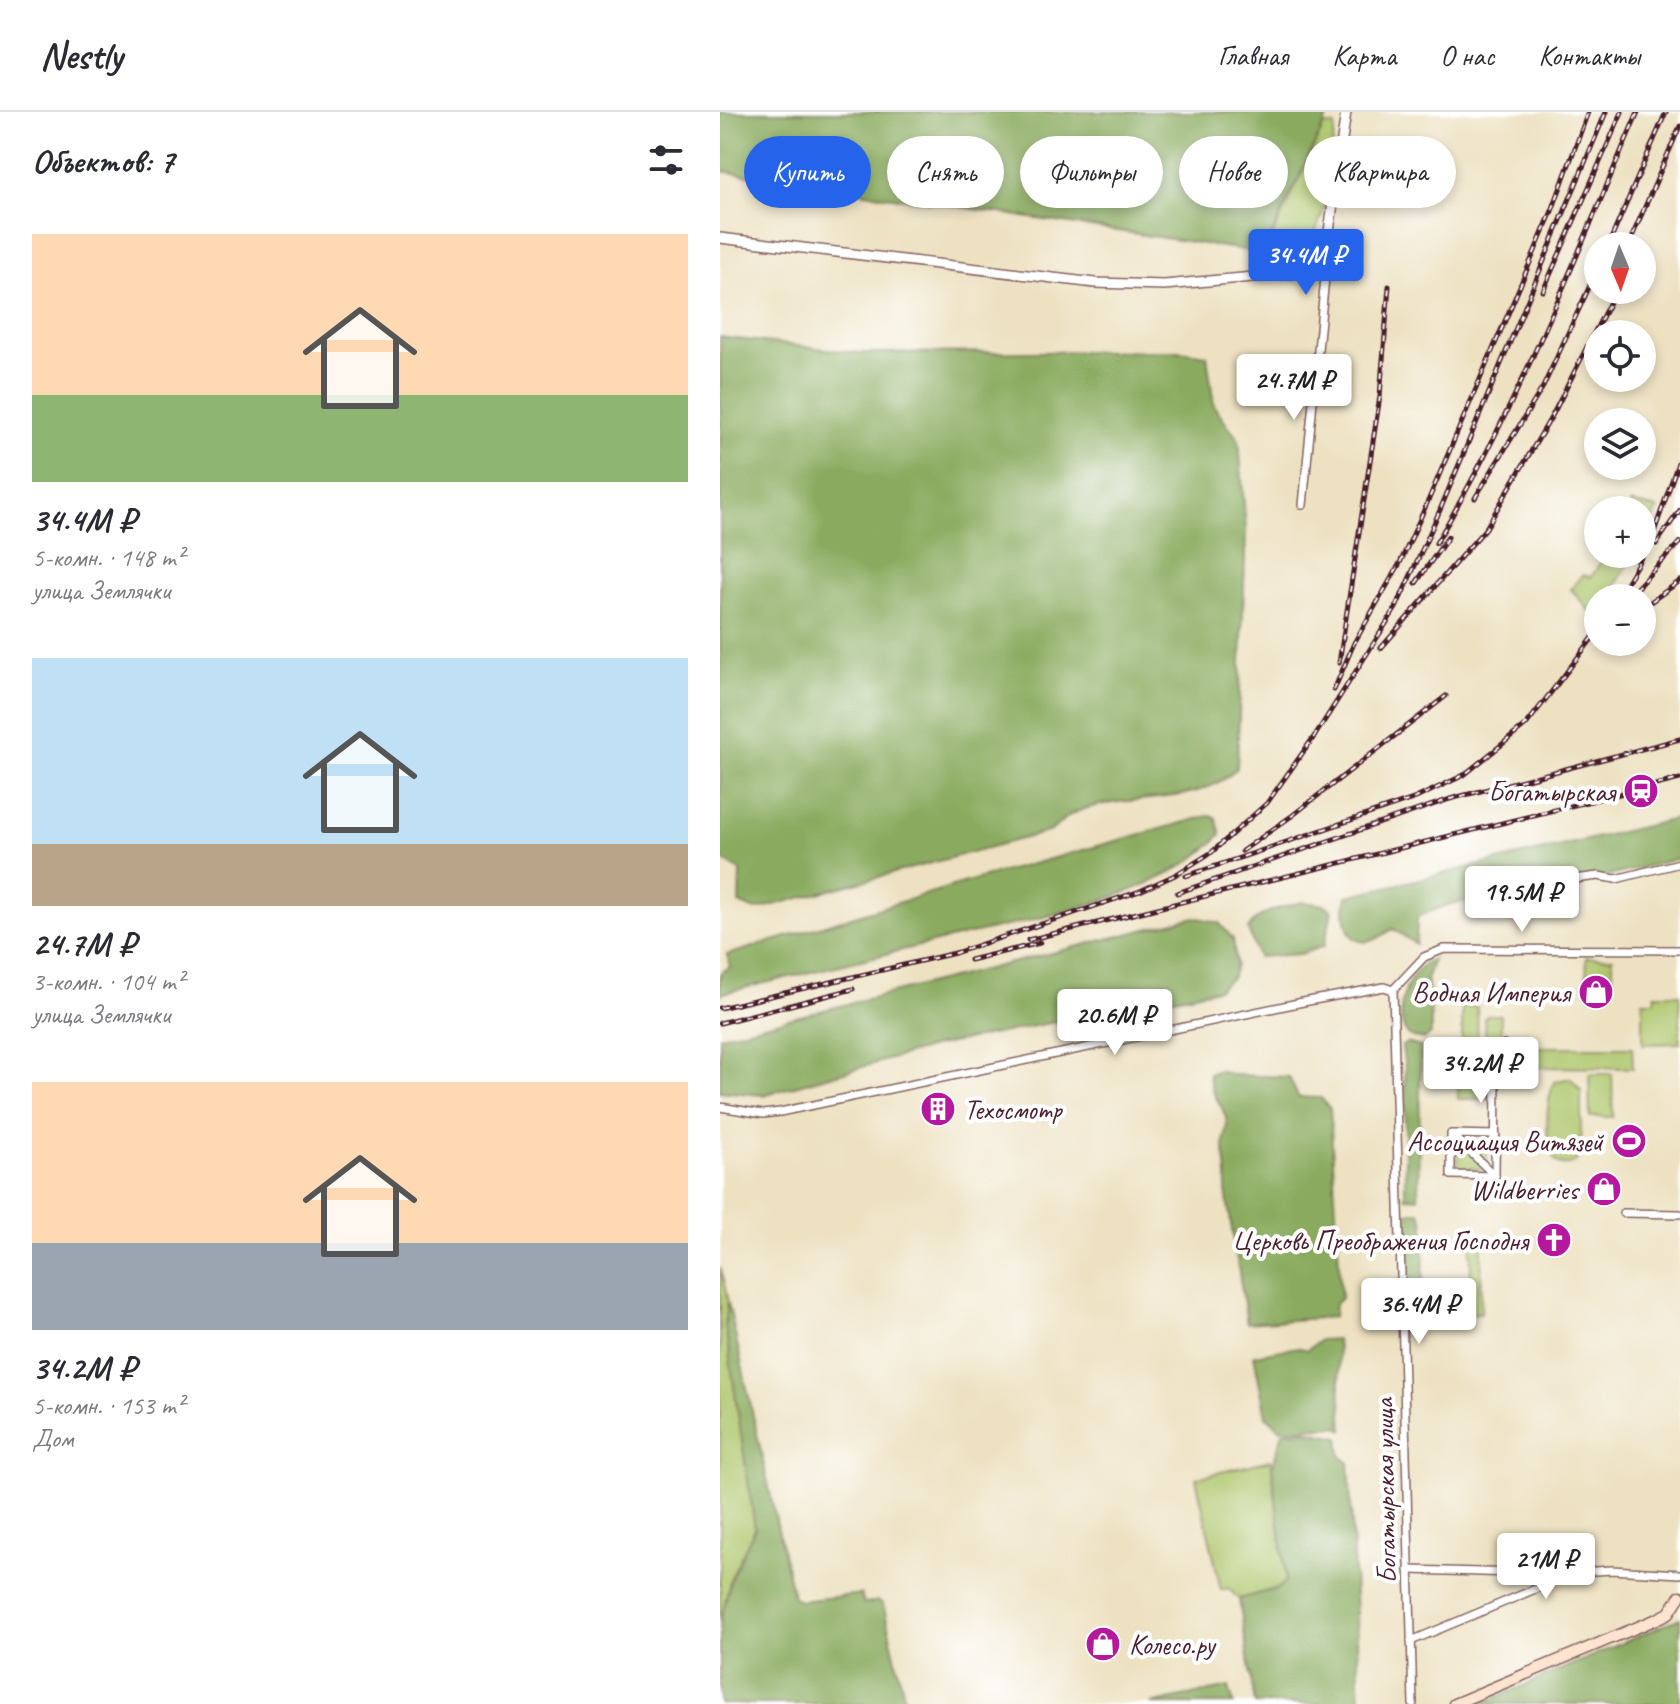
<!DOCTYPE html>
<html lang="ru">
<meta charset="utf-8">
<style>
:root{--surface:#fff;--page:#f7f7f7;--text:#2b2b33;--muted:#7c7c81;--line:#e1e1e2;--accent:#2563eb}
body{margin:0;font-family:Caveat,sans-serif;background:var(--page);color:var(--text);height:100vh;display:flex;flex-direction:column;font-size:30px;white-space:nowrap}
*{box-sizing:border-box;margin:0}
p{font-size:26px;color:var(--muted)}
.icon{flex:none;width:44px;height:44px;fill:none;stroke:currentColor;stroke-width:2;stroke-linecap:round;stroke-linejoin:round}
.map{position:relative;flex:1;overflow:hidden}
.details{display:flex;flex-direction:column;background:var(--surface);width:720px}
.details>*{flex:none}
.banner{position:absolute;left:24px;top:24px;width:760px;height:72px;display:flex;gap:16px}
.needle{width:52px;rotate:178deg}
.buttons{position:absolute;left:864px;top:120px;display:grid;gap:16px}
.buttons a{display:grid;place-items:center;width:72px;height:72px;border-radius:50%;background:var(--surface);box-shadow:0 4px 12px #0003;font-size:40px}
.price{position:absolute;translate:-50% -68px;padding:0 18px;border-radius:8px;background:#fff;color:#222;font-size:26px;line-height:52px;filter:drop-shadow(0 2px 4px #0008)}
.price::after{content:'';position:absolute;left:50%;top:48px;width:24px;height:18px;margin-left:-12px;background:inherit;clip-path:polygon(0 0,100% 0,50% 100%)}
.price.current{background:var(--accent);color:#fff}
ul{padding:0;list-style:none}
li{display:grid;align-content:center;gap:16px;height:424px;padding:0 32px}
li span{display:grid;place-items:center;height:248px;border-radius:0px;color:#555}
li>.icon{margin-inline-start:auto}
span .icon{width:144px;height:144px;fill:#fffc;stroke-width:1}
li b{font-size:34px}
h2{display:flex;justify-content:space-between;align-items:center;height:96px;padding:0 32px;font-size:34px}
.pill{padding:0 28px;border-radius:36px;background:var(--surface);box-shadow:0 4px 12px #0003;font-size:28px;line-height:72px}
.pill.current{background:var(--accent);color:#fff}
header{display:flex;align-items:center;gap:48px;box-sizing:border-box;height:112px;padding:0 40px;background:var(--surface);border-bottom:2px solid var(--line)}
header strong{font-size:38px}
nav{display:flex;gap:44px;margin-inline-start:auto;font-size:28px}
main{display:flex;flex:1;min-height:0}
.map>svg:first-child{display:block}
</style>
<header>
<strong>Nestly</strong>
<nav><a>Главная</a><a>Карта</a><a>О нас</a><a>Контакты</a></nav>
</header>
<main>
<section class="details">
<h2>Объектов: 7<svg class="icon" aria-label="filters" viewBox="0 0 24 24"><path d="M4 7h16M4 17h16"/><circle cx="9" cy="7" r="2"/><circle cx="15" cy="17" r="2"/></svg></h2>
<ul>
<li><span style="background:linear-gradient(#ffd9b3 65%,#8fb573 0)"><svg class="icon" aria-label="home" viewBox="0 0 24 24"><path d="M3 11l9-7 9 7M6 9v11h12V9"/></svg></span><div><b>34.4M ₽</b><p>5-комн. · 148 m²</p><p>улица Землячки</p></div></li>
<li><span style="background:linear-gradient(#bfe0f5 75%,#b9a48a 0)"><svg class="icon" aria-label="home" viewBox="0 0 24 24"><path d="M3 11l9-7 9 7M6 9v11h12V9"/></svg></span><div><b>24.7M ₽</b><p>3-комн. · 104 m²</p><p>улица Землячки</p></div></li>
<li><span style="background:linear-gradient(#ffd9b3 65%,#9aa5b1 0)"><svg class="icon" aria-label="home" viewBox="0 0 24 24"><path d="M3 11l9-7 9 7M6 9v11h12V9"/></svg></span><div><b>34.2M ₽</b><p>5-комн. · 153 m²</p><p>Дом</p></div></li>
</ul>
</section>
<div class="map">
<svg width="960" height="1592" viewBox="0 0 960 1592">
<rect width="100%" height="100%" fill="#fff"/>
<filter id="ink" filterUnits="userSpaceOnUse"><feTurbulence type="fractalNoise" baseFrequency=".0125" numOctaves="2"/><feDisplacementMap in="SourceGraphic" scale="16" xChannelSelector="R" yChannelSelector="G"/><feConvolveMatrix kernelMatrix="1 2 1 2 8 2 1 2 1" color-interpolation-filters="sRGB"/></filter>
<filter id="wash" filterUnits="userSpaceOnUse"><feTurbulence type="fractalNoise" baseFrequency=".006" numOctaves="4" result="noise"/><feDisplacementMap in="SourceGraphic" scale="32" xChannelSelector="R" yChannelSelector="G"/><feGaussianBlur stdDeviation="1.8" result="paint"/><feColorMatrix in="noise" values="0 0 0 0 0 0 0 0 0 0 0 0 0 0 0 0 0 1.4 0 .05"/><feComposite in="paint" operator="in"/></filter>
<g filter="url(#wash)">
<rect width="100%" height="100%" fill="#ede1c1"/>
<g fill="#adc66b" stroke="#7c724b" stroke-width="2">
<path d="M604,13L615,14L605,94L585,150L544,142Z"/>
<path d="M911,391L938,397L922,431V398H908Z"/>
<path d="M886,442H914L888,486H878V497L873,503L851,477L862,463L871,465Z"/>
<path d="M866,845L893,846V870L867,869Z"/>
<path d="M935,882H960V931L923,932V889H935Z"/>
<path d="M742,895H757L758,927L742,928Z"/>
<path d="M769,903H781V929H766L764,906Z"/>
<path d="M810,935H912L913,956L809,955Z"/>
<path d="M869,962H892L893,1005H870Z"/>
<path d="M850,966L861,978V1038L856,1049C819,1073 825,986 834,970Z"/>
<rect x="738" y="970" width="30" height="17"/>
<path d="M738,1028L767,1029V1057L738,1056Z"/>
<path d="M751,1129H762L761,1201H750Z"/>
<path d="M0,1155L8,1190L5,1213L35,1416L11,1466L0,1511Z"/>
<path d="M551,1348L566,1469L559,1476L519,1487L508,1476L501,1478L476,1366Z"/>
</g>
<g fill="#8aab5f" stroke="#6a6545" stroke-width="2">
<path d="M0,0H610L543,141L0,59Z"/>
<path d="M0,225L139,241L461,239L487,243L494,294L519,328L526,419L517,656C476,699 399,678 350,703C344,706 337,714 331,719L35,798L19,791L20,759L0,746Z"/>
<path d="M491,703L496,706L501,722C446,787 301,809 220,829C146,847 73,864 0,882V861L10,855L7,843L246,770Z"/>
<path d="M960,706V746L881,766L730,792L697,805L696,832L673,817C665,821 658,828 649,829C625,834 623,801 627,784Z"/>
<path d="M583,790L606,793L612,799L604,834L580,842L538,845L528,817C538,799 564,795 583,790Z"/>
<path d="M475,805L499,811L513,827L516,853L513,864L498,877L216,934L43,983L0,979V924Z"/>
<path d="M713,847L706,868L710,879L711,922L705,927L690,925C669,905 688,856 713,847Z"/>
<path d="M687,931L701,935L698,1086L685,1085V956L682,934Z"/>
<path d="M498,958L513,963L569,965L578,985L601,986L610,997L621,1186L615,1192L614,1205L527,1211L506,1079C510,1058 503,1047 504,1028C505,1018 509,1014 505,1003C498,984 492,987 489,962Z"/>
<path d="M690,1100H700L704,1110L703,1206L691,1214L688,1211L686,1105Z"/>
<path d="M8,1190L73,1485L79,1489L141,1482L144,1492L158,1489L163,1492L186,1592H0V1511L11,1466L35,1416L5,1213Z"/>
<path d="M617,1227L623,1318L618,1314L561,1317L546,1304L534,1243L578,1235L587,1238L600,1228Z"/>
<path d="M584,1318L619,1325L621,1344L629,1351L640,1592H535L519,1487L559,1476L566,1469L552,1355L563,1320Z"/>
<path d="M960,1506V1592H761Z"/>
<path d="M509,1575L514,1592H430Z"/>
</g>
</g>
<g filter="url(#ink)">
<g fill="none" stroke-linecap="round" stroke-linejoin="round">
<defs>
<g id="minor">
<path d="M583,393L607,145"/>
<path d="M855,767L878,764L896,767L960,751"/>
<path d="M673,878L693,1592"/>
<path d="M673,878L704,845L724,837L960,838"/>
<path d="M0,995L43,1002L60,1000L583,890L664,875L673,878"/>
<path d="M738,1022V1028L775,1064"/>
<path d="M776,1023L731,1022V1063L775,1064L776,967H785L784,933"/>
<path d="M903,1101L960,1102"/>
<path d="M689,1458L831,1462"/>
<path d="M691,1529L820,1475L831,1462L891,1458L960,1462"/>
</g>
<path id="tertiary" d="M0,126L375,171L444,173L578,161L593,157L605,148L626,0"/>
<path id="secondary" d="M734,1592L937,1507L949,1501L960,1484"/>
</defs>
<use href="#minor" stroke="#836360" stroke-width="10"/>
<use href="#tertiary" stroke="#836360" stroke-width="12"/>
<use href="#secondary" stroke="#836360" stroke-width="13"/>
<use href="#minor" stroke="#fff" stroke-width="7"/>
<use href="#tertiary" stroke="#fff" stroke-width="9"/>
<use href="#secondary" stroke="#fde4d0" stroke-width="10"/>
<defs>
<g id="rail">
<path d="M888,134L946,0"/>
<path d="M908,134L960,14"/>
<path d="M823,179L902,0"/>
<path d="M755,386L823,275L878,156"/>
<path d="M716,431C798,295 855,146 918,0"/>
<path d="M936,432L960,398"/>
<path d="M696,471L728,425"/>
<path d="M897,486L931,429L960,345"/>
<path d="M907,486L960,430"/>
<path d="M922,496L960,469"/>
<path d="M661,536L766,416L833,302L896,178"/>
<path d="M619,551L660,284L669,174"/>
<path d="M614,578L634,531L680,451L708,389L832,99L868,0"/>
<path d="M522,739L573,703L726,584"/>
<path d="M466,764L696,686L744,663L806,613L878,519"/>
<path d="M457,781L730,687L960,627"/>
<path d="M308,828L960,667"/>
<path d="M250,848L320,831"/>
<path d="M0,896L235,841L420,779L455,763L492,740L547,691L596,622L676,496L720,398L886,0"/>
<path d="M0,911L133,877"/>
</g>
</defs>
<use href="#rail" stroke="#4a1f2b" stroke-width="5"/>
<use href="#rail" stroke="#fff" stroke-width="2" stroke-dasharray="6" stroke-linecap="butt"/>
</g>
</g>
<defs>
<symbol id="station-disc" viewBox="-11 -11 22 22"><circle r="9.5" fill="#b5179e" stroke="#fff"/><path d="M-3-6H3Q5-6 5-4V2Q5 4 3 4L4.5 6H3L1.5 4h-3L-3 6H-4.5L-3 4Q-5 4-5 2V-4Q-5-6-3-6ZM-3.5-4v3h7v-3ZM-3.5 1v1.5H-2V1ZM2 1v1.5H3.5V1Z" fill="#fff"/></symbol>
<symbol id="shop-disc" viewBox="-11 -11 22 22"><circle r="9.5" fill="#b5179e" stroke="#fff"/><path d="M-5-2.5h2.3a2.7 3.5 0 0 1 5.4 0H5L5.5 6h-11ZM-1.5-2.5h3a1.5 2.3 0 0 0-3 0Z" fill="#fff"/></symbol>
<symbol id="building-disc" viewBox="-11 -11 22 22"><circle r="9.5" fill="#b5179e" stroke="#fff"/><path d="M-4-6H4V6H1V3H-1V6H-4ZM-2.5-4.3h1.7v1.8h-1.7ZM.8-4.3h1.7v1.8H.8ZM-2.5-1h1.7V.8h-1.7ZM.8-1h1.7V.8H.8Z" fill="#fff"/></symbol>
<symbol id="stadium-disc" viewBox="-11 -11 22 22"><circle r="9.5" fill="#b5179e" stroke="#fff"/><path d="M0-5a6.5 5 0 1 0 0 10a6.5 5 0 1 0 0-10ZM-3.5-1.8h7v3.6h-7Z" fill="#fff"/></symbol>
<symbol id="church-disc" viewBox="-11 -11 22 22"><circle r="9.5" fill="#b5179e" stroke="#fff"/><path d="M-1.2-6h2.4v3.5h3.3v2.4h-3.3V6h-2.4V-.1h-3.3v-2.4h3.3Z" fill="#fff"/></symbol>
</defs>
<g fill-rule="evenodd">
<use href="#station-disc" x="901" y="659" width="40" height="40"/>
<use href="#shop-disc" x="856" y="860" width="40" height="40"/>
<use href="#building-disc" x="198" y="977" width="40" height="40"/>
<use href="#stadium-disc" x="889" y="1009" width="40" height="40"/>
<use href="#shop-disc" x="864" y="1057" width="40" height="40"/>
<use href="#church-disc" x="814" y="1108" width="40" height="40"/>
<use href="#shop-disc" x="363" y="1512" width="40" height="40"/>
</g>
<g text-anchor="middle" dominant-baseline="central" stroke-width="8" stroke-linejoin="round" paint-order="stroke">
<g font-size="28" fill="#4a1f2b" stroke="#fff" text-anchor="end">
<text x="895" y="679">Богатырская</text>
<text x="850" y="880">Водная Империя</text>
<text x="244" y="997" text-anchor="start">Техосмотр</text>
<text x="883" y="1029">Ассоциация Витязей</text>
<text x="858" y="1077">Wildberries</text>
<text x="808" y="1128">Церковь Преображения Господня</text>
<text x="409" y="1532" text-anchor="start">Колесо.ру</text>
</g>
<g font-size="28" fill="#4a1f2b" stroke="#fff">
<text transform="translate(665 1379) rotate(-91)">Богатырская улица</text>
</g>
</g>
</svg>
<div class="buttons">
<a><svg class="needle" viewBox="-14 -14 28 28"><path d="M0-13l5 13h-10z" fill="#e53935"/><path d="M0 13l5-13h-10z" fill="#7c7c81"/></svg></a>
<a><svg class="icon" aria-label="locate" viewBox="0 0 24 24"><circle cx="12" cy="12" r="6"/><path d="M12 2v4M12 18v4M2 12h4M18 12h4"/></svg></a>
<a><svg class="icon" aria-label="layers" viewBox="0 0 24 24"><path d="M12 4l9 5-9 5-9-5zM3 14l9 5 9-5"/></svg></a>
<a>+</a>
<a>−</a>
</div>
<b class="price current" style="left:586px;top:185px">34.4M ₽</b>
<b class="price" style="left:574px;top:310px">24.7M ₽</b>
<b class="price" style="left:802px;top:822px">19.5M ₽</b>
<b class="price" style="left:395px;top:945px">20.6M ₽</b>
<b class="price" style="left:761px;top:993px">34.2M ₽</b>
<b class="price" style="left:699px;top:1234px">36.4M ₽</b>
<b class="price" style="left:826px;top:1489px">21M ₽</b>
<div class="banner">
<a class="pill current">Купить</a>
<a class="pill">Снять</a>
<a class="pill">Фильтры</a>
<a class="pill">Новое</a>
<a class="pill">Квартира</a>
</div>
</div>
</main>
